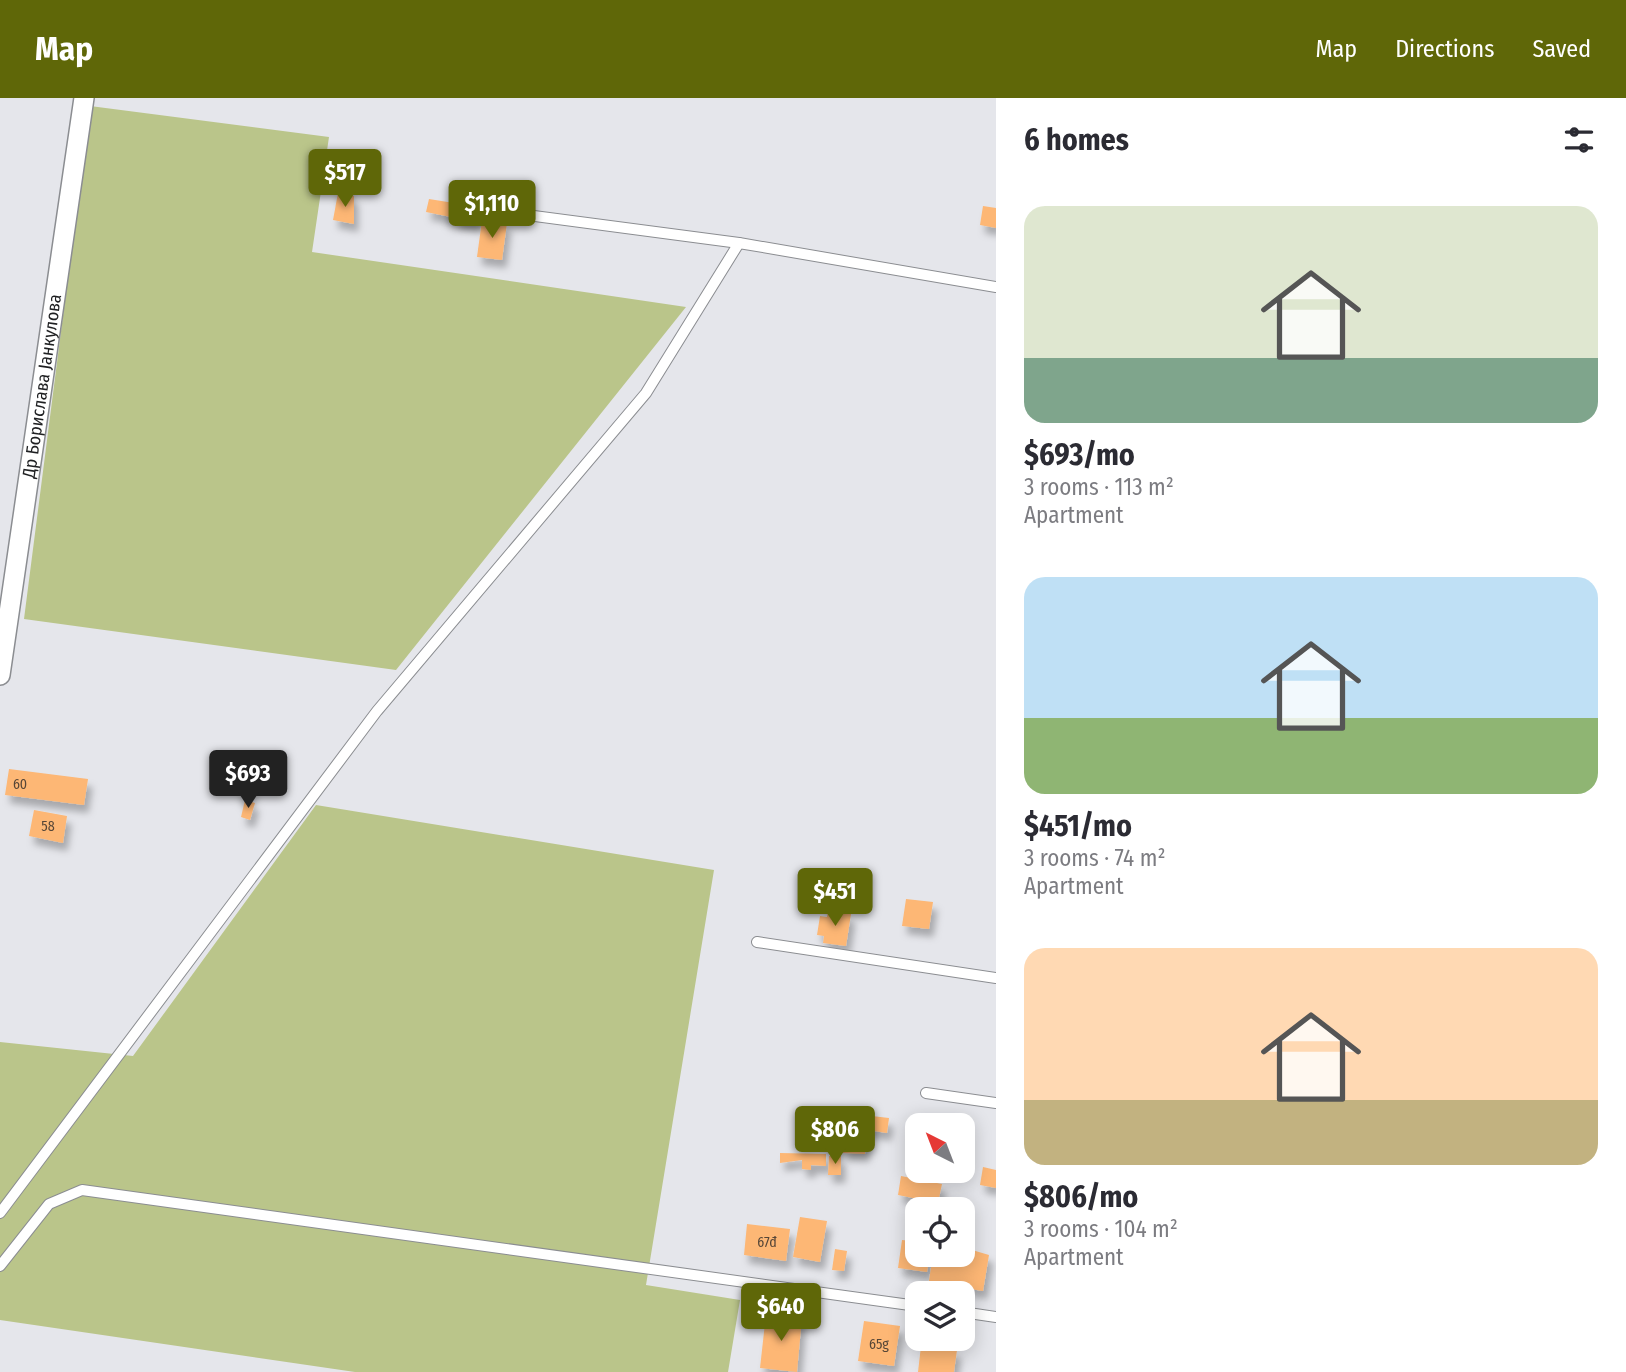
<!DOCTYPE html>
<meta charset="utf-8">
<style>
:root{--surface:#fff;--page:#f7f7f7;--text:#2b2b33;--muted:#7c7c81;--accent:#5f6708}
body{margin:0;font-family:"Fira Sans Condensed",sans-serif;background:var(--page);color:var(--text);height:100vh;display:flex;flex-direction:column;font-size:26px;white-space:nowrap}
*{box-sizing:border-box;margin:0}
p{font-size:23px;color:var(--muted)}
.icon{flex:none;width:38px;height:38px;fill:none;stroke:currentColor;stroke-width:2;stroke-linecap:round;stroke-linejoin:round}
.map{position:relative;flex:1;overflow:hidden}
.details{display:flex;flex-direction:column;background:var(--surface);width:630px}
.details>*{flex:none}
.needle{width:46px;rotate:318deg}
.fabs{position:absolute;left:905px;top:1015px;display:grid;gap:14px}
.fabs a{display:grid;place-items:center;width:70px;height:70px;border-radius:14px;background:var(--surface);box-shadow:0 4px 18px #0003;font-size:35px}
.price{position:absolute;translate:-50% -60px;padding:0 16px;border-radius:7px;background:var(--accent);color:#fff;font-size:23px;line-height:46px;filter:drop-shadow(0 2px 4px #0008)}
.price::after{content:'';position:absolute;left:50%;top:42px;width:21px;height:16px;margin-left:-10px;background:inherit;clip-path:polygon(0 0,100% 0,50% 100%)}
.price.current{background:#222;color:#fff}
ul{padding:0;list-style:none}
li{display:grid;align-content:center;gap:14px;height:371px;padding:0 28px}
li span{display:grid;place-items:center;height:217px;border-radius:21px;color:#555}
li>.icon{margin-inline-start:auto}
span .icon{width:126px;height:126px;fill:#fffc;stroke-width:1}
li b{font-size:30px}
h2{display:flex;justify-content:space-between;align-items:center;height:84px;padding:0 28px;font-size:30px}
header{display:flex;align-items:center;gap:42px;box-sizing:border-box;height:98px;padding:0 35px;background:var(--accent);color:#fff}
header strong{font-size:33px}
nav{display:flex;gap:38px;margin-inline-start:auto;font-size:24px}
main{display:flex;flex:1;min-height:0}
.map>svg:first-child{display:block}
</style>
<header>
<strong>Map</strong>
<nav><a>Map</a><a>Directions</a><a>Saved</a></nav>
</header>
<main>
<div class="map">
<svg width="996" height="1274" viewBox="0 0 996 1274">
<defs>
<filter id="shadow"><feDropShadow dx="4.5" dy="8" stdDeviation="3.5" flood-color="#0004"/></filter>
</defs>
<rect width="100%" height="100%" fill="#e5e6eb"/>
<g fill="#bac58a">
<path d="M90,8L329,39L312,154L686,209L396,572L24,521Z"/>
<path d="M316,707L714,772L646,1187L740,1202L728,1274H355L0,1222V944L133,958Z"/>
</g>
<g fill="#fdb775" filter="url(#shadow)">
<path d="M338,95L354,98V126L333,122Z"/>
<path d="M429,101L454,105L451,119L426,114Z"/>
<path d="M457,108L478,111L476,127L454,123Z"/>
<path d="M983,108L996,110V130L980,127Z"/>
<path d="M482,122L507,125L502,162L477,159Z"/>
<path d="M9,671L88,681L84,707L5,697Z"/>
<path d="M245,702L255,705L250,722L241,719Z"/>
<path d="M34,712L67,718L63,745L29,738Z"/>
<path d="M831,794L842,795L841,806L829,805Z"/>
<path d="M906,801L933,804L929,831L902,828Z"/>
<path d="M828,813L851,816L846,848L823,845L824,838L817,837L820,818L827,819Z"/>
<path d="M863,1017L889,1020L887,1035L861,1031Z"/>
<path d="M843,1042L866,1043L865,1056L842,1055Z"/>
<path d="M780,1055L826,1056V1068L811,1067V1072L802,1071V1062L780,1065Z"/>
<path d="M829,1058H841V1077H828Z"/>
<path d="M983,1069L996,1072V1090L980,1087Z"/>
<path d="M901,1078L942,1086L938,1105L898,1097Z"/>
<path d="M800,1119L827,1123L820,1164L793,1159Z"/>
<path d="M747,1126L790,1131L786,1163L744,1157Z"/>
<path d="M914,1133L917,1134V1157H930L927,1174L898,1170L902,1142L912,1143Z"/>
<path d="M962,1149L989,1157L983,1193L939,1186V1190L947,1191L946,1195H927L933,1157H962Z"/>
<path d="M835,1151L847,1153L844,1173L832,1172Z"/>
<path d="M766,1216L802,1219L797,1274L760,1270Z"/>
<path d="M864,1223L900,1228L894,1268L858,1263Z"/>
<path d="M921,1248L957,1252L954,1274H918Z"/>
</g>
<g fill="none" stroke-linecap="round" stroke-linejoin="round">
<defs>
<g id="lane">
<path d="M504,114L739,145L996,189"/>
<path d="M757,844L996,880"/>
<path d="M926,995L996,1005"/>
<path d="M0,1115L377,613L646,295L739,145"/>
<path d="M0,1168L49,1106L82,1092L917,1208"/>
<path d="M962,1214L996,1219"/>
</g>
<g id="street">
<path id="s1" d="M0,577L84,0"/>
</g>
</defs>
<use href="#lane" stroke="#8b8d91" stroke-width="12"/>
<use href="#street" stroke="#8b8d91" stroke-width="22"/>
<use href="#lane" stroke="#fff" stroke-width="10"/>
<use href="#street" stroke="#fff" stroke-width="19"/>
</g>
<g text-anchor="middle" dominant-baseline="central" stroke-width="5" stroke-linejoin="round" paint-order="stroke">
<g font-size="14" fill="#564637">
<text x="20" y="686">60</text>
<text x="48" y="728">58</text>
<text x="767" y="1144">67đ</text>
<text x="879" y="1246">65g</text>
</g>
<g font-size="18" fill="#1f2022" stroke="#e5e6eb">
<text stroke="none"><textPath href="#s1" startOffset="292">Др Борислава Јанкулова</textPath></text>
</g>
</g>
</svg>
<div class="fabs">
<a><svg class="needle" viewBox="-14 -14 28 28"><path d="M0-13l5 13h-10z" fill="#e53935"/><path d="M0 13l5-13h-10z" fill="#7c7c81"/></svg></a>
<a><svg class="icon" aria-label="locate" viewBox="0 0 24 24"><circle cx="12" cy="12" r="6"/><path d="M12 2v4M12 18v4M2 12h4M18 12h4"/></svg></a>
<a><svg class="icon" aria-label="layers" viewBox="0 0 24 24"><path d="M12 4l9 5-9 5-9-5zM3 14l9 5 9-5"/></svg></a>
</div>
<b class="price" style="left:345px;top:111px">$517</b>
<b class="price" style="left:492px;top:142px">$1,110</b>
<b class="price current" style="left:248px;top:712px">$693</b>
<b class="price" style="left:835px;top:830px">$451</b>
<b class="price" style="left:835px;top:1068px">$806</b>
<b class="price" style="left:781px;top:1245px">$640</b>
</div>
<section class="details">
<h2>6 homes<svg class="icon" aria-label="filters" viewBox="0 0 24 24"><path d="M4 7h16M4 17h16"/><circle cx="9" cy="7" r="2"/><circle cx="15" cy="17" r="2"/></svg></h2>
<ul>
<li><span style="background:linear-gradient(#dfe7d0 70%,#7fa58c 0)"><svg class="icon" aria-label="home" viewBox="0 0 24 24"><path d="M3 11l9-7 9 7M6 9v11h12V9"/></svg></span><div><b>$693/mo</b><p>3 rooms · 113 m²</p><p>Apartment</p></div></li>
<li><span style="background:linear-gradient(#bfe0f5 65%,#8fb573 0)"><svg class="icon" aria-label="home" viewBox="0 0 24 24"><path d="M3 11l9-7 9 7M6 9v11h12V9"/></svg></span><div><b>$451/mo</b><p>3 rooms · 74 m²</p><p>Apartment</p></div></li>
<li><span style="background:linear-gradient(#ffd9b3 70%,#c2b280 0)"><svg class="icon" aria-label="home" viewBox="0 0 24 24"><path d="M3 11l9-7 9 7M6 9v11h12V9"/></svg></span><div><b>$806/mo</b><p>3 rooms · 104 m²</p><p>Apartment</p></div></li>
</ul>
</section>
</main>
